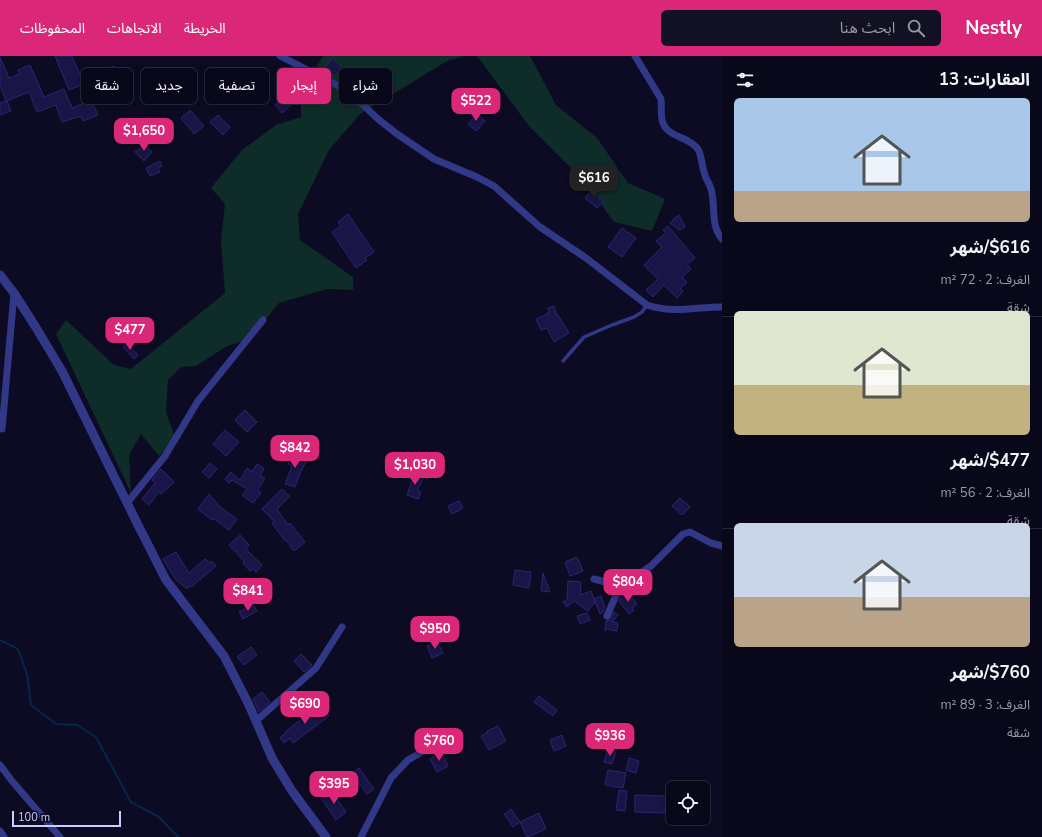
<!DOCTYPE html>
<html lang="ar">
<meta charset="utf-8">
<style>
:root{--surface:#09081a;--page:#121123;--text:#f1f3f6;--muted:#999aa2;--line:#292939;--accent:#db2777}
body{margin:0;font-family:"Nunito Sans","Noto Sans Arabic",sans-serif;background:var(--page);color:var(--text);direction:rtl;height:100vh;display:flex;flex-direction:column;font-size:15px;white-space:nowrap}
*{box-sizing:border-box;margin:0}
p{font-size:13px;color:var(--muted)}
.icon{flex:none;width:22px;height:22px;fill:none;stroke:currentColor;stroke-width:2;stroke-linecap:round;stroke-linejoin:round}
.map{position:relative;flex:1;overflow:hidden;direction:ltr}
.details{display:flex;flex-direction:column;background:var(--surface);width:320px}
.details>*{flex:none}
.banner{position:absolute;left:12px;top:12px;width:380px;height:36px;direction:rtl;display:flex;gap:8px}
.tools{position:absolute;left:666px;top:725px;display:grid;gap:8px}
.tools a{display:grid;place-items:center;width:44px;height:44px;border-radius:6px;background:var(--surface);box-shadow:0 2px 10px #0003,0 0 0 1px var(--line);font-size:20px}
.scale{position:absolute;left:12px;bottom:10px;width:109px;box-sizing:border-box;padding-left:4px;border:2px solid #cdcdff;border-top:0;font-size:11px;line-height:14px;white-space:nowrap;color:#cdcdff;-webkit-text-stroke:3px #0c0b23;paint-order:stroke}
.price{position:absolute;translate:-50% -34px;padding:0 9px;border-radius:8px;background:var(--accent);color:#fff;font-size:13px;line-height:26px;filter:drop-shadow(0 1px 2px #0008)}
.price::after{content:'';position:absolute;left:50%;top:24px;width:12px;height:9px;margin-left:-6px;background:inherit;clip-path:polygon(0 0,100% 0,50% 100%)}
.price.active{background:#222;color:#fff}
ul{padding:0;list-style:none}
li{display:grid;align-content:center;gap:8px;height:212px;padding:0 12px}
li+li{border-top:1px solid var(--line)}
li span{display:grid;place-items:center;height:124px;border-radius:6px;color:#555}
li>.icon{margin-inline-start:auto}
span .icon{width:72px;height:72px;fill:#fffc;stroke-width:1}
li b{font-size:17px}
h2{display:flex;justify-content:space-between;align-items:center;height:48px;padding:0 12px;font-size:17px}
.pill{padding:0 14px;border-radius:6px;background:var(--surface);box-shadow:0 2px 10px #0003,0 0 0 1px var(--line);font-size:14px;line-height:36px}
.pill.active{background:var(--accent);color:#fff}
header{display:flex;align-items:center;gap:24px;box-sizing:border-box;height:56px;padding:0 20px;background:var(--accent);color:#fff}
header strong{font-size:19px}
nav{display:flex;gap:22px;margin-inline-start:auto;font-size:14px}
.search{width:280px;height:36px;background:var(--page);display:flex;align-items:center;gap:10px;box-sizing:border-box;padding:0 14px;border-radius:6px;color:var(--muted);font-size:15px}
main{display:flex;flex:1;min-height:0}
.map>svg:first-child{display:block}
</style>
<header>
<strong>Nestly</strong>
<div class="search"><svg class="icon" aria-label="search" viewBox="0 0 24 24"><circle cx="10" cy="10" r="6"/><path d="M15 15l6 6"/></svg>ابحث هنا</div>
<nav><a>الخريطة</a><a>الاتجاهات</a><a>المحفوظات</a></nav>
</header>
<main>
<section class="details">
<h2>العقارات: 13<svg class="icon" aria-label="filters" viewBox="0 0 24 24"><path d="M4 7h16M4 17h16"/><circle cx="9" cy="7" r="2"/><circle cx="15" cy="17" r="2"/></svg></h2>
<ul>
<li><span style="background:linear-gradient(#a9c7e8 75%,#b9a48a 0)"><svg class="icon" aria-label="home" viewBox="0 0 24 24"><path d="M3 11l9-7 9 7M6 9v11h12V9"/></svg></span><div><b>$616/شهر</b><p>الغرف: 2 · 72 m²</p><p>شقة</p></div></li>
<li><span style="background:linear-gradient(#dfe7d0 60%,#c2b280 0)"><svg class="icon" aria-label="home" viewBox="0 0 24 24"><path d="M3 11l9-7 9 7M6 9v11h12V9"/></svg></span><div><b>$477/شهر</b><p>الغرف: 2 · 56 m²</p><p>شقة</p></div></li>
<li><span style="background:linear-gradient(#c9d6e8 60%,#b9a48a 0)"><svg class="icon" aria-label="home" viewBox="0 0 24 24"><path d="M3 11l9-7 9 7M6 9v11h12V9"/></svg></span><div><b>$760/شهر</b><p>الغرف: 3 · 89 m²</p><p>شقة</p></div></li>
</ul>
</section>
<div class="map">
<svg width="722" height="781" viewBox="0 0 722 781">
<rect width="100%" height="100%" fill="#0c0b23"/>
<g fill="#0e2d28">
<path d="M323,0H465L447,5L360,58L329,94L298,158L300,184L353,221V234L327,233L279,247L249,283L227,290L196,310L181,311L168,324L166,356L175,381L159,400L141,378L129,399L131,437L56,278L66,264L114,309L131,313L225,237L221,185L225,148L211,132L242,94L276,69L301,61V35Z"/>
<path d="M477,0H530L556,49L597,82L628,127L665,143L652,175L614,166L583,124L529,70Z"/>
</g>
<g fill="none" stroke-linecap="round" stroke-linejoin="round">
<path stroke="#062647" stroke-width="2" d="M0,584L18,593L27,618L31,649L56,668L77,669L96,681L131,746L159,761L178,781"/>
</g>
<g fill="#191546" stroke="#2b2574">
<path d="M55,0H72L84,28L69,34Z"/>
<path d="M0,1L9,22L20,18L18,14L30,9L44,41L64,33L70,48H71L72,52L91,44L98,59L83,65L81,60L62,66L56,49L37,56L29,36L6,45L0,29Z"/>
<path d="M333,2L347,16L352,11L362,21L352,32L337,17L334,20L325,11Z"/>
<path d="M114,10L119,23L109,26L104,14Z"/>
<path d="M287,38L294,46L282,57L275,49Z"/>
<path d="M7,45L11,55L0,59V47Z"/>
<path d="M190,54L204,70L194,78L181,62Z"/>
<path d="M477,58L485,65L476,75L468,68Z"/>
<path d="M218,59L230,71L223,79L210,66Z"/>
<path d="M144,88L152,96L144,105L135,96Z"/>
<path d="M160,105L162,110L158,112L160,116L150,120L146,112Z"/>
<path d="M592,135L603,145L597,152L585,142Z"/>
<path d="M348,158L374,196L365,202L367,204L356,212L332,176L341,170L338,166Z"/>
<path d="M679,159L685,171L679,174L670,167L674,164L673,163Z"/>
<path d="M668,170L695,202L687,208L691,213L682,221L687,226L680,233L683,235L677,242L664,229L653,241L646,234L658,223L644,209L662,191L656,185L666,177L663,174Z"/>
<path d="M622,172L636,182L622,201L608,191Z"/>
<path d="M554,250L557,260L558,259L569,277L554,286L547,272L541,274L536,263L548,258L547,257L549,256L548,252Z"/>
<path d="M127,287L138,299L134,303L123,291Z"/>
<path d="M245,354L257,366L247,376L235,364Z"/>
<path d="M225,374L239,386L226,400L213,388Z"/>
<path d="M293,397L307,404L300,417L295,431L285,428L292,410L288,408Z"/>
<path d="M210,407L217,413L209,422L202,416Z"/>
<path d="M257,408L264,412L260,420L265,422L258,434L261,437L253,447L242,439L247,433L232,424L229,427L225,423L231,416L240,424L247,412L252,416Z"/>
<path d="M161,413L174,426L161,438L159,436L149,449L142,443L155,427L152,424Z"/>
<path d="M413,416L424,422L417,434L421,436L418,443L407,439L412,424L409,422Z"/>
<path d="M282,433L290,440L277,453L288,469L290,467L298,478V477L305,486L294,495L286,484L285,485L272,467L274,465L262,453Z"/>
<path d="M209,438L220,451L237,463L229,474L213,462L212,464L198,453Z"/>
<path d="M680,442L690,451L682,459L672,450Z"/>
<path d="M459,445L463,452L452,458L448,450Z"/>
<path d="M240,479L249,489L246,493L262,509L256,516L253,513L250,515L243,507L244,505L229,489Z"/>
<path d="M176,496L189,517L205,503L210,507L212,505L216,510L191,531L189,530L187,533L176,524L163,503Z"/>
<path d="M577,501L583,515L570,520L565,506Z"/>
<path d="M515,514L531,516L529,532L513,529Z"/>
<path d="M543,517L550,536L541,535Z"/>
<path d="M568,525L581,526L580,539L591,535L595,546L588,555L574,545L567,551L563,546L568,542L567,541Z"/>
<path d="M627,536L637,548L632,552L634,554L629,558L619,545L621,541Z"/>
<path d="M601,540L605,551L603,556L600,558L594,543Z"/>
<path d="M253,548L257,555L243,563L239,556Z"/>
<path d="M614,556L618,559L612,566L618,567L617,575L606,573L605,575L606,565L610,564Z"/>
<path d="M587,557L590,564L580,568L577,560Z"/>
<path d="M437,585L443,597L432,602L427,590Z"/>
<path d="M251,591L257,599L244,609L237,601Z"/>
<path d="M301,598L312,609L304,616L294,605Z"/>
<path d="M262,636L270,646L259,656L253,643Z"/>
<path d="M539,640L557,654L553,660L534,646Z"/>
<path d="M320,649L329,660L293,687L290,682L284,687L280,682L286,677L285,676Z"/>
<path d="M498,670L506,685L489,694L481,680L488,676L487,675Z"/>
<path d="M562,679L566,690L554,695L550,684Z"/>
<path d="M608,693L616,696L612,708L604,706Z"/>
<path d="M442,697L448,710L437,716L430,703Z"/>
<path d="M629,702L639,705L636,717L626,714Z"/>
<path d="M359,712L374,733L367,738L352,718Z"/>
<path d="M608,714L626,717L623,732L605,729Z"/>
<path d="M331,734L346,756L336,764L321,742Z"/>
<path d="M619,734L627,735L625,755L616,754Z"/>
<path d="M635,739L666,740L665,757L635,756Z"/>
<path d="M511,753L520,766L539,757L546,773L527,781L520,766L513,771L504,758Z"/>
</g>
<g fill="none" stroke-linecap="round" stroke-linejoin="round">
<path stroke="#313887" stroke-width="3.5" d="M563,305L584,281L612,269L634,261L642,256L647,249"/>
<g stroke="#313887" stroke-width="7">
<path d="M280,0L337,29L357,43L378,63L397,78L434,103L477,121L494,130L540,171L586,202L647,249C674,258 695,251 722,251"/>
<path d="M635,0L661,43C662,51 660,60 663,67C668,82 692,81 699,95C702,103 702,111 705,119C706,124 710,128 711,133C716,150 710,169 722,183"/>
<path d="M2,373L14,237"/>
<path d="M127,447L165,400L198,345L263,264"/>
<path d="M594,523L620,530"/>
<path d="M607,560L620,530L651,510L683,478L690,476L711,487L722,490"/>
<path d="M256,665L316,612L342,571"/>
<path d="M0,709L12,725L60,781"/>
<path d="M0,775L4,781"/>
<path d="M361,781L391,722L408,704L446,682"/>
</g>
<path stroke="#313887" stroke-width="9" d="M0,219L14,237L35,270L62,315L138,469L166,524L224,600L249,649L272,702L292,735L326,781"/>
</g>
</svg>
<div class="tools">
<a><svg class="icon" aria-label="locate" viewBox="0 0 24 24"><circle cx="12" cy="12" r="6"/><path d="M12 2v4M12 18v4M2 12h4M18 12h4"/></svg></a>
</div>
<div class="scale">100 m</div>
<b class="price" style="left:476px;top:66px">$522</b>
<b class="price" style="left:144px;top:96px">$1,650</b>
<b class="price active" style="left:594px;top:143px">$616</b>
<b class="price" style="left:130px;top:295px">$477</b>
<b class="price" style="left:295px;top:413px">$842</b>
<b class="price" style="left:415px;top:430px">$1,030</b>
<b class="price" style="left:628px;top:547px">$804</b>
<b class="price" style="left:248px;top:556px">$841</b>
<b class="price" style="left:435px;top:594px">$950</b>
<b class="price" style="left:305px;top:669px">$690</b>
<b class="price" style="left:610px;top:701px">$936</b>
<b class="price" style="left:439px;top:706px">$760</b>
<b class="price" style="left:334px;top:749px">$395</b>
<div class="banner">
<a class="pill">شراء</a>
<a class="pill active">إيجار</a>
<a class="pill">تصفية</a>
<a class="pill">جديد</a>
<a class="pill">شقة</a>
</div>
</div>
</main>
